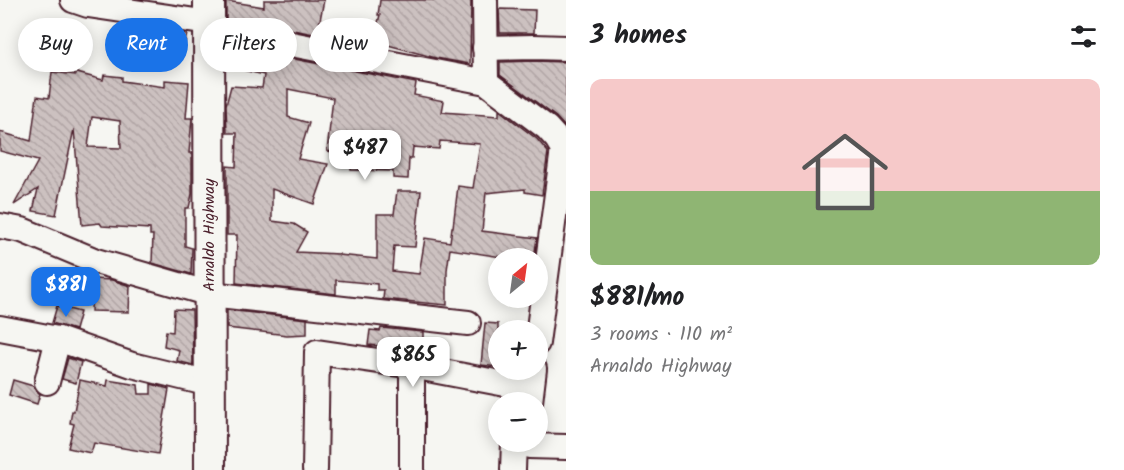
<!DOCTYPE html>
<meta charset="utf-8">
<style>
:root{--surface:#fff;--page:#f6f6f6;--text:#202124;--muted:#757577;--accent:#1a73e8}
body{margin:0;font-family:Kalam,sans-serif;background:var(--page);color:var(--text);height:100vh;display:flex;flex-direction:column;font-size:22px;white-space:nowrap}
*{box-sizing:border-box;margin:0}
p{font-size:20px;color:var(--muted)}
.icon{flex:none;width:33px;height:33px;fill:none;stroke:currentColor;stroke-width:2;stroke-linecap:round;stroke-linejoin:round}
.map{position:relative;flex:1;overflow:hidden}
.details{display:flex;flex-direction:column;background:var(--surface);width:558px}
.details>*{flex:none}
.hud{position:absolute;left:18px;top:18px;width:458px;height:54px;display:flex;gap:12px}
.needle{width:39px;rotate:29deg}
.controls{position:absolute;left:488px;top:248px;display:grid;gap:12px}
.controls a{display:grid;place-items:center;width:60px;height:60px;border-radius:50%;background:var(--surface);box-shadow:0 3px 15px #0003;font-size:30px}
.price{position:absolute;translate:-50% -51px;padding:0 14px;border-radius:12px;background:#fff;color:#222;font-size:20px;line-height:39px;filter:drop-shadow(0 2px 3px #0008)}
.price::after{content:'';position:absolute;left:50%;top:36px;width:18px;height:14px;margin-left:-9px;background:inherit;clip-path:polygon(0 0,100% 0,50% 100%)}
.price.current{background:var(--accent);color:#fff}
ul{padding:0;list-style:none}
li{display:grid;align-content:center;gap:12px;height:318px;padding:0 24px}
li span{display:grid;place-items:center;height:186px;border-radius:12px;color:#555}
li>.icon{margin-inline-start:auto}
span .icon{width:108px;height:108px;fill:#fffc;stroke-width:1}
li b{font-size:26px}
h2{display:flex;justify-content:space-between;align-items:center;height:72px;padding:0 24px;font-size:26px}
.pill{padding:0 21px;border-radius:27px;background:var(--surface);box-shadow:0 3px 15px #0003;font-size:21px;line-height:54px}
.pill.current{background:var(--accent);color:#fff}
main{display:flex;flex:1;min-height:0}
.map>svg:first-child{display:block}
</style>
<main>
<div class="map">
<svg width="566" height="470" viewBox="0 0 566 470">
<defs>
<pattern id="building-back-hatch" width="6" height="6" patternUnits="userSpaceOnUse" patternTransform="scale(1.5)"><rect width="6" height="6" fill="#ccc1c0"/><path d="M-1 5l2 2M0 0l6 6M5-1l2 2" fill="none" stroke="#b1a5a5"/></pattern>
</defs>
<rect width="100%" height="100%" fill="#f6f6f2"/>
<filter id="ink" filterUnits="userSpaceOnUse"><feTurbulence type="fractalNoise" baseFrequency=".0167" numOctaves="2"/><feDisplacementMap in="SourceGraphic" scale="12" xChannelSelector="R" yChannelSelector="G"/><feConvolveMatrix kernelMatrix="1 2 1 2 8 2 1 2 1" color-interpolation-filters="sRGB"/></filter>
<g filter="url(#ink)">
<g fill="url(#building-back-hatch)" stroke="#4a1f2b" stroke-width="1.5" fill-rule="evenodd">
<path d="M264,0H324L318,30L334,31V38L278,27L226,21V1L264,7Z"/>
<path d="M380,0H471L470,64L436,58L373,41L380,15H378Z"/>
<path d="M499,9L535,10L534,33H500Z"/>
<path d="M125,25L187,34L182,57L123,49Z"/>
<path d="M232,49L274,55L416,83L414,95L444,101L442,112L499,116V110L537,139L548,152L542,195L525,192V189L486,193L482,231L537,238L534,258H508L450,249L447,270V305L383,299L384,290H377V284L336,280V294L236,283L237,235H227V166L236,167L237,133H227L226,105L231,86L262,88L264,75L230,67ZM288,89L333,98L327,151L332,152L338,136L351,138V170L393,171V178L408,179L409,158H412L413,147L439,149L440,141L480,144L473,188L458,186L453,227H452L450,242L425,238L419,274L392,271L394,246L415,247L421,191H397L394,214H377V259L339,255V254L296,252L307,232L294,224L272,221V189L314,204L328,164L298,159L309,123L288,117Z"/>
<path d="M534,61L566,62V128L556,117L500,75V62Z"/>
<path d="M52,72L76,75L77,73L103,80L104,75L122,77V81L165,87V80L189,82L186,118H192L189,153H192V194L189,208H185V246L192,248L191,274L152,263L153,235H150V229L102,226L100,223L82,225L74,129L56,215L33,211L38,189L14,205L38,161L0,151V132L31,141L37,96L49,98ZM92,117L120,121L121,148L88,147Z"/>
<path d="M92,279L112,280L130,286L129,312L91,311Z"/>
<path d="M57,306L80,312L75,330L52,323Z"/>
<path d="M174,309L192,310L193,365L177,361L179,350L164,346L166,331L173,332Z"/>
<path d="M227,310L307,319V334L287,335L227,328Z"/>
<path d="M485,323L498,324V367L481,365Z"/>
<path d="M381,328L423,332V349L368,345L370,330L380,331Z"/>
<path d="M68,358L81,362L76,383L62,379Z"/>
<path d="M13,380L33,386L40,394L37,404L9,395Z"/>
<path d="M80,380L107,386L108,380L138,385L139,394H151V384L169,389L158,454L94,443L91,453L68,448L74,424L70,423L72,411H74Z"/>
</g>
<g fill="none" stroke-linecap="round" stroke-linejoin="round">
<defs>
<g id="minor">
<path d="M73,0L88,5L209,23"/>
<path d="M485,0L486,82"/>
<path d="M209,35H234L276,41L486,82L547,128L557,139L563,149L537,343"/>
<path d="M485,48L534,47L566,48"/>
<path d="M0,226L22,230L96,261L210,294L468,323"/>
<path d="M0,328L58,339L132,365L210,384"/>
<path d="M47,382L58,339"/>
<path d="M530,402L534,369"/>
<path d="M529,441V446L566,447"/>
<path d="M315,470L317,352L412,366L516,386L515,402"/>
<path d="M412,470V366"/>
<path d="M513,470L514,441"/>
</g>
<path id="major" d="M209,0L210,470"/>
</defs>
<use href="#minor" stroke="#4a1f2b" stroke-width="28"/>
<use href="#major" stroke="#4a1f2b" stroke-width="34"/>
<use href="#minor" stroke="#f6f6f2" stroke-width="24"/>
<use href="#major" stroke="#f6f6f2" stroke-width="30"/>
</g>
</g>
<g text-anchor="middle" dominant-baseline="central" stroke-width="6" stroke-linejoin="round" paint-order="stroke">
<g font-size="16" fill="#4a1f2b" stroke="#f6f6f2">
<text transform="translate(209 235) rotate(-90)">Arnaldo Highway</text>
</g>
</g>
</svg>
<div class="controls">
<a><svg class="needle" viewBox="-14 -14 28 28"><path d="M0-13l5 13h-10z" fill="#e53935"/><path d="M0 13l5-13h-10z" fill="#757577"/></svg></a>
<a>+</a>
<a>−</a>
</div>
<b class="price" style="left:365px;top:181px">$487</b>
<b class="price current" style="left:66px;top:318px">$881</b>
<b class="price" style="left:413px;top:388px">$865</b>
<div class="hud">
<a class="pill">Buy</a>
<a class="pill current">Rent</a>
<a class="pill">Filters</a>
<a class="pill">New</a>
</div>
</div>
<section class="details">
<h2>3 homes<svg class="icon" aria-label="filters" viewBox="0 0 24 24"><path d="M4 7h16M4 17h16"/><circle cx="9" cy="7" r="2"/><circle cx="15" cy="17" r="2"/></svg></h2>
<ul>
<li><span style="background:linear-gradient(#f6c9c9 60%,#8fb573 0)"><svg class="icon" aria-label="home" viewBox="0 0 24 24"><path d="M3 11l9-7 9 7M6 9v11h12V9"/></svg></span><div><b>$881/mo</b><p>3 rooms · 110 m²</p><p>Arnaldo Highway</p></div></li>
</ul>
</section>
</main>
